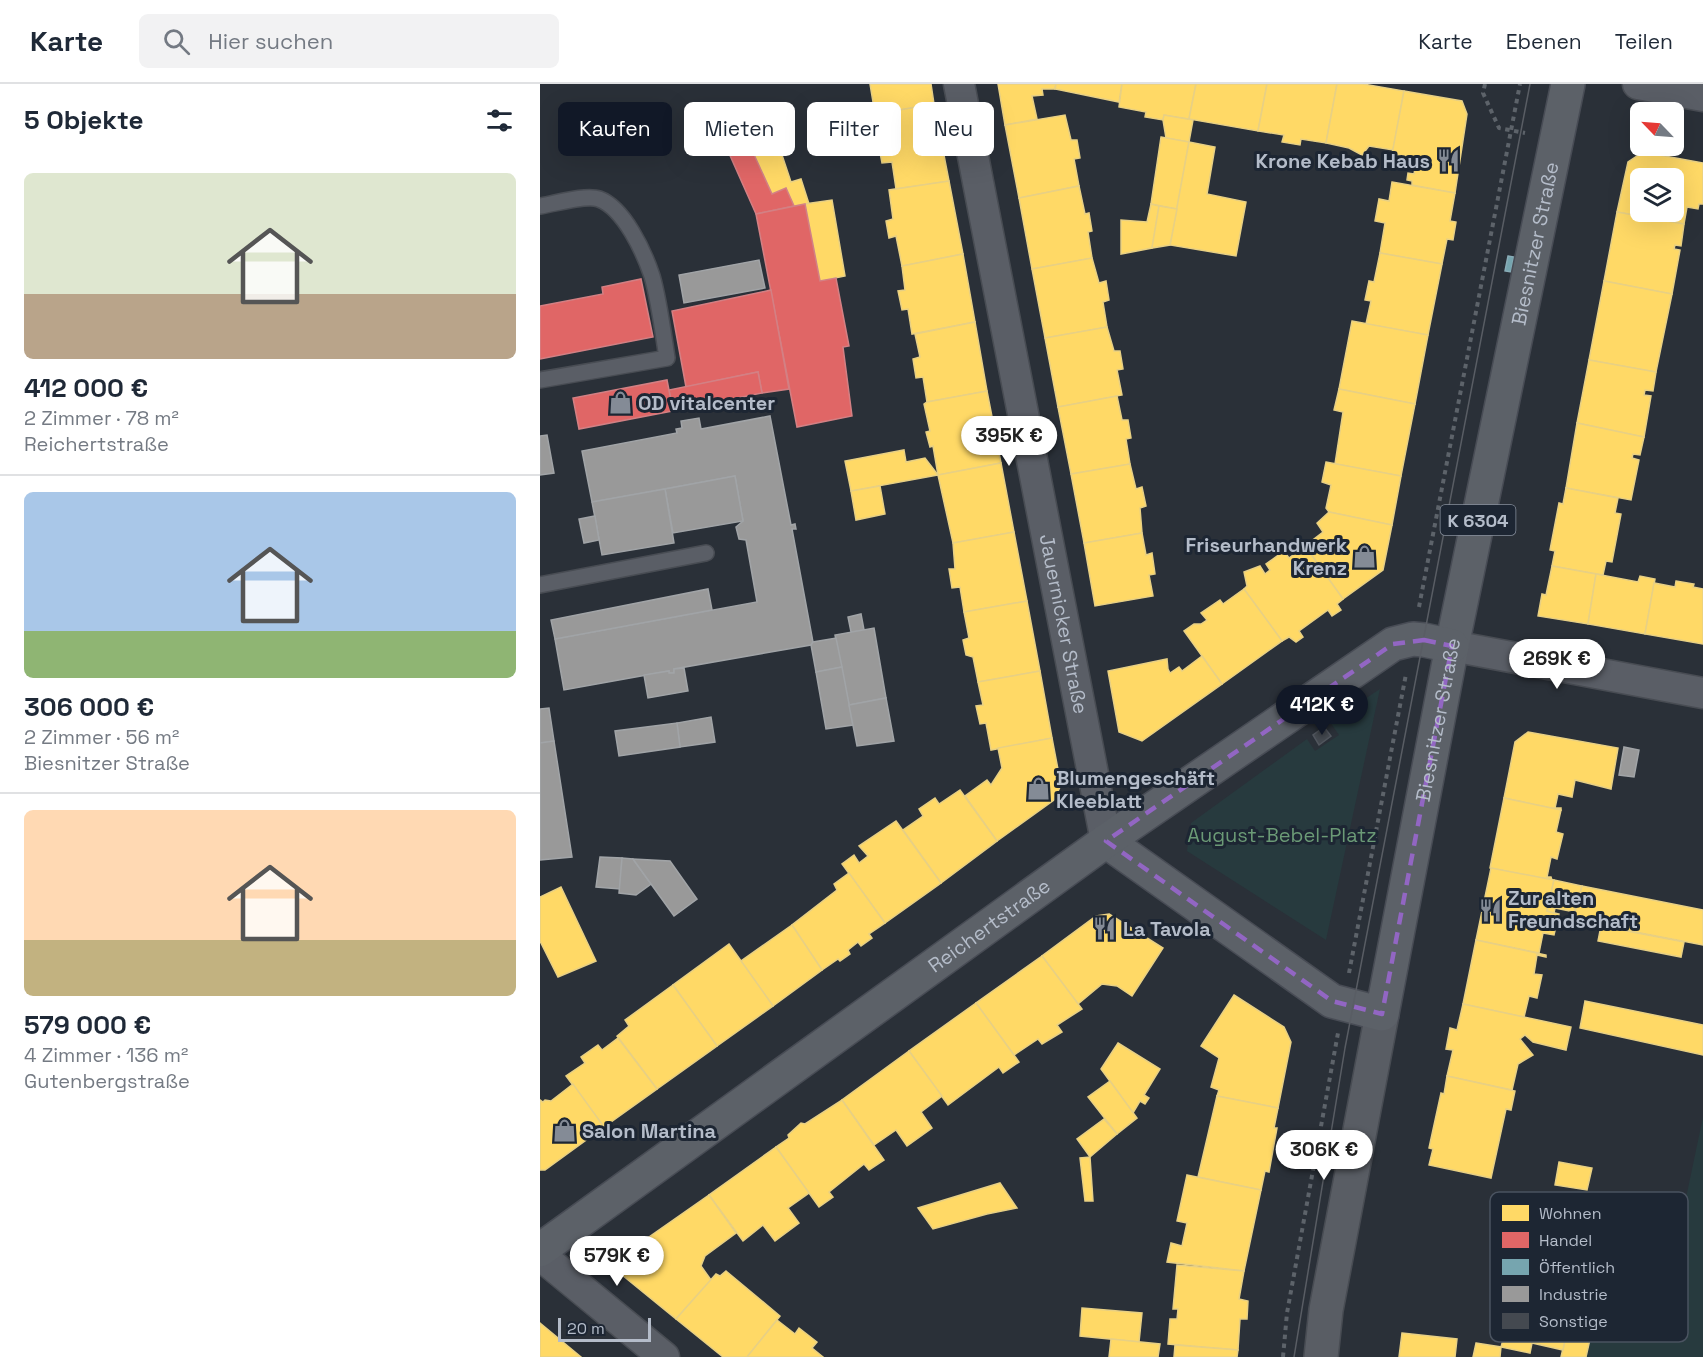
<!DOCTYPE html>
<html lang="de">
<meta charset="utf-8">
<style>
:root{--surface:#fff;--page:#f2f2f3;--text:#1f2937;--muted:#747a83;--line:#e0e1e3;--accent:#111827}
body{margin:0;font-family:"Space Grotesk",sans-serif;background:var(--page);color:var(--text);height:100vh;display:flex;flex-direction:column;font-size:22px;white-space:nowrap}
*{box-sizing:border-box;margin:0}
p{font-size:20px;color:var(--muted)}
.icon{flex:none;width:33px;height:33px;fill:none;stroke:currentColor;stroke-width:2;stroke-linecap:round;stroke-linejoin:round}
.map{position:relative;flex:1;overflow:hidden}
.sheet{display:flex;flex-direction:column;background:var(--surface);width:540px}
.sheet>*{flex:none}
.hud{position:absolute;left:18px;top:18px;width:570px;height:54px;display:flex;gap:12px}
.needle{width:39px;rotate:295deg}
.controls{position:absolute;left:1090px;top:18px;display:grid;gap:12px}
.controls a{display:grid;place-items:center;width:54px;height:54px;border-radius:9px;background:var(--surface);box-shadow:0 6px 24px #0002;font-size:30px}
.scale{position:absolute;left:18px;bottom:15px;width:93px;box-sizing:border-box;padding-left:6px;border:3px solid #b4bcc9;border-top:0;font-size:16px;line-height:21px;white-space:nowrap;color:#b4bcc9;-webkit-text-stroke:4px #1d2633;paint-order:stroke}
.price{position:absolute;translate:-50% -51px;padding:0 14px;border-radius:21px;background:#fff;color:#222;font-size:20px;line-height:39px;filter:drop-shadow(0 2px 3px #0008)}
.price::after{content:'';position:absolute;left:50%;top:36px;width:18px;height:14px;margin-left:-9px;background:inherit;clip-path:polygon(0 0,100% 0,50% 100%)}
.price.active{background:var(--accent);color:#fff}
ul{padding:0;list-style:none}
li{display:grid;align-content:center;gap:12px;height:318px;padding:0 24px}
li+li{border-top:2px solid var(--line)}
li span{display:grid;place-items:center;height:186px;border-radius:9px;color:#555}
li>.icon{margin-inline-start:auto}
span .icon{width:108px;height:108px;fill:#fffc;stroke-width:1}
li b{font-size:26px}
h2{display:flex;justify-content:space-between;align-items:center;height:72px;padding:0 24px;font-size:26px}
.tag{padding:0 21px;border-radius:9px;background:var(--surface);box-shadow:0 6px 24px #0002;font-size:21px;line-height:54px}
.tag.active{background:var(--accent);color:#fff}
header{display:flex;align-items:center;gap:36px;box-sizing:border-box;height:84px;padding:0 30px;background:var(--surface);border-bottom:2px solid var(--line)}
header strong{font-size:28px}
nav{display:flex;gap:33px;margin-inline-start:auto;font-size:21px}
.search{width:420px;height:54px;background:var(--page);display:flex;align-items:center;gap:15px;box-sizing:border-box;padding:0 21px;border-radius:9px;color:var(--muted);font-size:22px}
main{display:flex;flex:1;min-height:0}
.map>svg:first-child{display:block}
</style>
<header>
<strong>Karte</strong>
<div class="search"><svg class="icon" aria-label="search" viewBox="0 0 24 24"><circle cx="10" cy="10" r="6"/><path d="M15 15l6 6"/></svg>Hier suchen</div>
<nav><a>Karte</a><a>Ebenen</a><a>Teilen</a></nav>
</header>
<main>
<section class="sheet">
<h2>5 Objekte<svg class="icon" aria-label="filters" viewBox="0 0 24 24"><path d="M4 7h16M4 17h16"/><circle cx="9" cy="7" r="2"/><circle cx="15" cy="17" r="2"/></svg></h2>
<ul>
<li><span style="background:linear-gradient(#dfe7d0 65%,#b9a48a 0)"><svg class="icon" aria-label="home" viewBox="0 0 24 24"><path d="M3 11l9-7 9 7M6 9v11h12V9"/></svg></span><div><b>412 000 €</b><p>2 Zimmer · 78 m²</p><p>Reichertstraße</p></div></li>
<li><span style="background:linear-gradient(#a9c7e8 75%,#8fb573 0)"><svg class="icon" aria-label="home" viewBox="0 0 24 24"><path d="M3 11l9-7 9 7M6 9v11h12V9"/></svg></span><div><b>306 000 €</b><p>2 Zimmer · 56 m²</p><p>Biesnitzer Straße</p></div></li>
<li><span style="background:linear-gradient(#ffd9b3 70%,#c2b280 0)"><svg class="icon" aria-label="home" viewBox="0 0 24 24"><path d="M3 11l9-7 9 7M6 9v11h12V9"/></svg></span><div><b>579 000 €</b><p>4 Zimmer · 136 m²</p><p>Gutenbergstraße</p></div></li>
</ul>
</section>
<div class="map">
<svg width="1163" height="1273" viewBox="0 0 1163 1273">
<rect width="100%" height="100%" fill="#2a3038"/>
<g fill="#273a3e">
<path d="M840,605L786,856L647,767L651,739L767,655L775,667L799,651L790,638Z"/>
<path d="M1163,1033V1273H1046L1055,1233L1118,1247Z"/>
</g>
<g fill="#ffd966" stroke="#e8d084" stroke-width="1.5" fill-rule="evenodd">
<path d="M330,0H391L394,20L335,30Z"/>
<path d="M458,0H516L515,5H502L503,11L492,12L497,35L465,41Z"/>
<path d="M516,0H582L579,18L515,5Z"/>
<path d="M582,0H656L649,35L624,31L623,36L605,33L606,28L579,23Z"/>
<path d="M656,0H727L718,47L649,35Z"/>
<path d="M727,0H797L786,59L761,55L760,61L742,58L744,51L718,47Z"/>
<path d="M797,0H823L864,7L853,66L829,62L822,71L809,64L786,59Z"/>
<path d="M864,7L922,17L927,30L915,109L872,101V97L867,96L868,89L874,90L877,74L852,70Z"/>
<path d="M394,20L409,97L356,105L352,78L342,79L338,58L347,56L342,29Z"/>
<path d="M342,29L345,50L331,53L332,58L281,67L276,40Z"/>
<path d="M525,31L531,56H537L540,74L534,75L539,102L479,114L465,41Z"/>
<path d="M624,31L653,36L649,58L626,54L623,36Z"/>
<path d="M234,47L251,98L261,95L269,120L254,122L246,104L232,110L206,53Z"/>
<path d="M621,53L649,58L637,125L611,120Z"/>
<path d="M649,58L675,63L667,110L706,118L696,172L630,161Z"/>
<path d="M1103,68L1163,79V120H1159L1158,125L1147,123L1144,140L1077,128L1088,78ZM1101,94H1134V128H1101Z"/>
<path d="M409,97L423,170L362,182L356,152L349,154L346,137L353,135L349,106Z"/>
<path d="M852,98L915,109L910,137L916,138L913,156L907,155L902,180L840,169L845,139L835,137L839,115L849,117Z"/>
<path d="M539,102L545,130L549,129L552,147L548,148L552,174L492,185L479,114Z"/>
<path d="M292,116L305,192L280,197L265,120Z"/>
<path d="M611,120L619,122L612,164L581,170V136L607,138Z"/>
<path d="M619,122L637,125L630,161L612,164Z"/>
<path d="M1077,128L1144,140L1141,162L1135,161L1134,165L1140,166L1132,210L1064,197Z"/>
<path d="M840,169L902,180L888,251L826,240L831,217L825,216L829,197L834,198Z"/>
<path d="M423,170L435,238L372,250L368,225L362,226L358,207L365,206L362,182Z"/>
<path d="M552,174L559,199L566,197L569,216L563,218L567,243L505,254L492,185Z"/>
<path d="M1064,197L1132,210L1116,288L1049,276Z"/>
<path d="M812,237L888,251L875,320L799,305Z"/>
<path d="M435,238L447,307L387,318L383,293L376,294L373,275L380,273L375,250Z"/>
<path d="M567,243L574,267H580L583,285L577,286L582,311L518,323L505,254Z"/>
<path d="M1049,276L1116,288L1113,307L1105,306L1104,311L1111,312L1104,353L1037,339Z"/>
<path d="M799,305L875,320L861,392L795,380L803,328L794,326Z"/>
<path d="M447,307L461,379L398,391L393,362L390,363L386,348L390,347L384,320L387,318Z"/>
<path d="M577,312L582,336H588L591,354L586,355L590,380L531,390L518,323Z"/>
<path d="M1037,339L1104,353L1100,371L1093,370L1092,374L1099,376L1091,416L1026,404Z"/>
<path d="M364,366L366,378L385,374L398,391L311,407L305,377Z"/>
<path d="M786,378L861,392L852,441L789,428L786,424L791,401L782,398Z"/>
<path d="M461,379L474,448L413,459L398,391Z"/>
<path d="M590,380L596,405L602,403L606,422L600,424L602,449L544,459L531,390Z"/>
<path d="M340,402L345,430L316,436L311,407Z"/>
<path d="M1026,404L1078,414L1075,429L1081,430L1072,478L1066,477L1063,491L1012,482L1015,467L1010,466L1019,419L1023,420Z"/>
<path d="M789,428L852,441L843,486L803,515L765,462L783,448L777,439Z"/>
<path d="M474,448L487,517L424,528L420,503L412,504L409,485H415L413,459Z"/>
<path d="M602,449L606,471L612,469L615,490L609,491L613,512L555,522L544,459Z"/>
<path d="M765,462L803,515L797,520L801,526L792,532L788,526L759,547L763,553L756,558L749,553L742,557L704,505L707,502L704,488L720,482L725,490L730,486L726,480L744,467L749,474Z"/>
<path d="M1012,482L1056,490L1048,540L998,532L1002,510L1006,511Z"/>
<path d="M1056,490L1098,498L1100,492L1115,495L1105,550L1048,540Z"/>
<path d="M1136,497L1154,500L1153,503L1163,505V560L1105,550L1114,499L1135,503Z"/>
<path d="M704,505L742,557L682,600L644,547L654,540H661L667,536L661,529L680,516L683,520Z"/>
<path d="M487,517L500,587L438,598L433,573L426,571L423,556L429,554L424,528Z"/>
<path d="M662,572L682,600L602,657L579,648L568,587L627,575L628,585L630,589L639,583L642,587Z"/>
<path d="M500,587L512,654L451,666L446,639L440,640L436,622L443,621L438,598Z"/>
<path d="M988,648L1078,664L1071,705L1035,696L1032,713L1018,710L1015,724H1021V726L964,714L975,658Z"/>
<path d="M512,654L521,701L514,716L457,757L425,712L447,696L451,701L462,684L458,664Z"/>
<path d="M420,706L457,757L401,799L363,746L383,732L379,725L395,714L399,720Z"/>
<path d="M964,714L1021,726L1016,748L1023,750L1017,775L1011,773L1007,793H1011L1012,796L950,784Z"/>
<path d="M356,737L401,799L345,839L302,780L314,771L319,779L328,772L319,762Z"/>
<path d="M951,784L1014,796L1007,827L1019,830L1014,851L1003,849L999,869L936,856Z"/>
<path d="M309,789L345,839L329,850L332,854L321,862L318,858L308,866L310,870L300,877L298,875L282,886L252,841L297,806L294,800Z"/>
<path d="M1014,796L1042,802L1034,828L1015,824L1014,829L1007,827Z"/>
<path d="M1042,802L1163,826V861L1033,836Z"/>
<path d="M21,803L56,877L18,893L0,857V813Z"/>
<path d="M569,830L623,864L592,912L577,902L562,900L538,920L502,872L556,832Z"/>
<path d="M252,841L282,886L233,922L201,877Z"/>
<path d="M1061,842L1144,858L1141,873L1058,857Z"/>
<path d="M936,856L1006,871V873L997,871L994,890L1002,891L997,914L989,912L984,933L923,920Z"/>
<path d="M189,860L233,922L177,962L133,901Z"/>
<path d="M502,872L542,925L517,941L522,948L502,960L498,955L474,971L436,919Z"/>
<path d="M133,901L177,962L117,1005L77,952L89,942L85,936Z"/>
<path d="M694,911L744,943L751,958L738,1024L677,1012L679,1006L671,1003L679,974L661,962Z"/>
<path d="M1045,917L1163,941V971L1040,944Z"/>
<path d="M436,919L479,978L463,989L459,983L408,1021L369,967Z"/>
<path d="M923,920L1031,943L1026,966L993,958L985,951L980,955L993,971L978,980L972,1006L907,992L913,966L906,965L910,944L917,946Z"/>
<path d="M78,954L117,1005L64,1043L26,992L45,979L41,973L58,961L62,966Z"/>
<path d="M578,959L620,985L604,1011L609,1014L605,1020L600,1017L593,1029L561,985Z"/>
<path d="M369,967L402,1012L381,1028L392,1044L367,1062L356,1046L334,1061L302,1016Z"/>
<path d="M907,992L975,1007L971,1026L966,1025L951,1094L889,1081L893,1065L889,1064L901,1009L904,1010Z"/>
<path d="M570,997L597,1034L577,1050L548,1013Z"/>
<path d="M33,1000L64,1043L5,1086H0V1016L3,1018L5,1016L11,1017Z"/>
<path d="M677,1012L738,1024L734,1044H737L729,1088L725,1087L721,1106L658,1093Z"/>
<path d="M302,1016L344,1076L329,1086L324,1080L289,1108L293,1113L279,1123L236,1063L249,1054L248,1051L261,1039L265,1040Z"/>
<path d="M564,1035L577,1050L550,1073L537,1055Z"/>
<path d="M236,1063L269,1109L248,1124L259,1139L235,1157L223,1141L203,1157L169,1111Z"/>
<path d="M550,1073L553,1117H545L540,1074Z"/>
<path d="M1019,1078L1052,1084L1047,1106L1015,1101Z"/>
<path d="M647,1091L721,1106L704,1187L627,1178L631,1159L642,1162L647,1139L637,1137Z"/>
<path d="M460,1099L477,1124L447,1130L393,1145L378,1124Z"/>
<path d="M169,1111L196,1149L165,1172L161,1182L171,1196L136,1235L82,1191V1172Z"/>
<path d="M637,1181L704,1187L699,1215L708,1217L707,1235H700L698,1266L628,1260L630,1235H637L638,1225H633Z"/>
<path d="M186,1187L240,1232L207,1273H183L136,1235L176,1190L180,1192Z"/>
<path d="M1033,1221L1051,1225L1049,1232L1055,1233L1046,1273H1021Z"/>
<path d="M542,1224L602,1229L599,1258L540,1252Z"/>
<path d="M972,1224L1029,1236L1023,1266L992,1259L990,1269L961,1263Z"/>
<path d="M237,1236L255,1250L259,1244L277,1258L272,1264L283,1273H207Z"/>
<path d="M0,1239L41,1273H0Z"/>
<path d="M862,1249L917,1255L915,1273H859Z"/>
<path d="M571,1255L620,1260L618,1273H569Z"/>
<path d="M936,1259L961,1263L960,1273H933Z"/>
<path d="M635,1261L698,1266L697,1273H634Z"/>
</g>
<g fill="#e06666" stroke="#d38084" stroke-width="1.5">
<path d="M206,53L232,110L246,104L254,122L216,130L184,58Z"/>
<path d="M265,120L280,197L296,194L309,262L303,263L312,332L257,343L216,130Z"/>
<path d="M101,195L113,253L0,275V222L63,210L62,203Z"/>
<path d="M231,206L249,305L222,309L218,288L146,303L132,227Z"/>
<path d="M218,288L222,309L133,327L129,306Z"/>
<path d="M127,296L133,327L39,345L33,314Z"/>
</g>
<path fill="#76a5af" stroke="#89acb7" stroke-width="1.5" d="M968,172L974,173L971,188L965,187Z"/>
<g fill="#999" stroke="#a1a4a7" stroke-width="1.5">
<path d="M219,176L225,204L144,219L139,191Z"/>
<path d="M230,332L251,441L255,440L256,445H252L273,558L271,561L134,585V589H129V587L24,606L15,555L217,518L206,456L199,455L196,443L203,437L195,392L52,418L42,367L137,349L136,345L142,344L141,337L159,334L161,345Z"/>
<path d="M7,351L14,389L0,391V352Z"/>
<path d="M195,392L203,437L133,449L125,405Z"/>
<path d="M125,405L134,459L62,471L52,418Z"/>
<path d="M55,432L59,456L44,459L39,435Z"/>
<path d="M168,505L172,526L15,555L11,536Z"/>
<path d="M321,530L324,546L311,548L308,533Z"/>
<path d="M334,544L346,614L309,621L295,551Z"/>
<path d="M296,554L302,583L276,588L271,561L273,558Z"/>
<path d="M302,583L313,641L286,645L276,588Z"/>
<path d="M144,584L148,607L108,614L104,591L129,587V589H134V585Z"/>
<path d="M346,614L354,657L317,662L309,621Z"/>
<path d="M9,624L14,657L0,659V625Z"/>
<path d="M171,633L175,658L140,663L137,639Z"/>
<path d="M137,639L140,663L79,672L75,647Z"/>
<path d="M14,657L32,773L0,776V659Z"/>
<path d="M1084,663L1099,666L1094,693L1079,691Z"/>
<path d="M60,773L82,774L80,805L56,803Z"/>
<path d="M82,774L93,775L111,800L96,811L79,809Z"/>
<path d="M93,775L130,777L157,815L134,832Z"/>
</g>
<path fill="#444950" stroke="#52575f" stroke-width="1.5" d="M784,643L791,652L779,661L773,651Z"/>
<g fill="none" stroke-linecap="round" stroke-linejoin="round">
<defs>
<g id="lane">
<path d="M0,122C14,120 46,110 59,115C84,124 104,168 112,192C119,216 123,248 127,274L0,296"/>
<path d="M0,501L166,469"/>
</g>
<g id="street">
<path id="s1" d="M419,0L566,757"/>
<path d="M1098,0L1163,12"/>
<path d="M912,562L1163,609"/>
<path d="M0,1171L124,1273"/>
</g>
<path id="secondary" d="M781,1273L786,1226L842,930"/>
<g id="primary">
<path id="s2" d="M566,757L792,917L842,930L912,562L1028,0"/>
<path id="s3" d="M0,1166L566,757L853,560L873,555L884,556L912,562"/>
</g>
</defs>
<use href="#lane" stroke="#484c53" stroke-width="18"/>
<use href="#street" stroke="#484c53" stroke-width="33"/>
<use href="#secondary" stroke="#484c53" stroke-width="36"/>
<use href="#primary" stroke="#484c55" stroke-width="36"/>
<g stroke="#5d636a" stroke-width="4" stroke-dasharray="4.5 4.5" stroke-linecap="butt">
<path d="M945,0L943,9L959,44L985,49"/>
<path d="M879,523L980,0"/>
<path d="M809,889L866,590"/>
<path d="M743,1273L747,1229L798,949"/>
</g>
<use href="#lane" stroke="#5a5e66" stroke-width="15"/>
<use href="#street" stroke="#5a5e66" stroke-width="30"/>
<use href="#secondary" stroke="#595d64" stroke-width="33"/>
<use href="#primary" stroke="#5c6168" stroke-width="33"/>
<path stroke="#595d64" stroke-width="1.5" d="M754,1273L805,964L990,0"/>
</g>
<path fill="none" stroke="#9266c3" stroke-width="4.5" stroke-dasharray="12 8" stroke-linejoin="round" d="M884,556L912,562L842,930L792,917L566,757L853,560Z"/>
<defs>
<symbol id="restaurant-bare" viewBox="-9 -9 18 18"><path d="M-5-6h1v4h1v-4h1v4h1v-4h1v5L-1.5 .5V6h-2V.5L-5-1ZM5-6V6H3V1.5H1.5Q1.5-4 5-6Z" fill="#848b96" stroke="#1d2633" stroke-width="2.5" paint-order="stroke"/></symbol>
<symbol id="shop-bare" viewBox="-9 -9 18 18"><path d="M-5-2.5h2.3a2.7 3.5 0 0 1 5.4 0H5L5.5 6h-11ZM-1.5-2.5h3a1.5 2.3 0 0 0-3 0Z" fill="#848b96" stroke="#1d2633" stroke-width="2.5" paint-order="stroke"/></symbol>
</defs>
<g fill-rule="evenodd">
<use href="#restaurant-bare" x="892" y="60" width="33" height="33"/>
<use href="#shop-bare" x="64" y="302" width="33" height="33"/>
<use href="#shop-bare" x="808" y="456" width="33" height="33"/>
<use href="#shop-bare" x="482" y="688" width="33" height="33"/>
<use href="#restaurant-bare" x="934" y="810" width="33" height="33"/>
<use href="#restaurant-bare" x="548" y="828" width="33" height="33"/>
<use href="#shop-bare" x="8" y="1030" width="33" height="33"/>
</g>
<g text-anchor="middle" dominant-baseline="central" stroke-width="6" stroke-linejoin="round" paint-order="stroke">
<rect fill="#1d2633" stroke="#878f9c" stroke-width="1.5" x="900.5" y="421" width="75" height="30" rx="4.5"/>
<g font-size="18" font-weight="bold" fill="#b4bcc9">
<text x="938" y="436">K 6304</text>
</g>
<g font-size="20" font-weight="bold" fill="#b4bcc9" stroke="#1d2633" text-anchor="start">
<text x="890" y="77" text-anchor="end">Krone Kebab Haus</text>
<text x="98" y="319">OD vitalcenter</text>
<text x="807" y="461" text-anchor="end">Friseurhandwerk<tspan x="807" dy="23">Krenz</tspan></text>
<text x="516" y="694">Blumengeschäft<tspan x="516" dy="23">Kleeblatt</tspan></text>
<text x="968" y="814">Zur alten<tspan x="968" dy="23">Freundschaft</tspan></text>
<text x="583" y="845">La Tavola</text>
<text x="42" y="1047">Salon Martina</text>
</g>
<g font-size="20" fill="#b4bcc9" stroke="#1d2633">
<text stroke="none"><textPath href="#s2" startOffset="1114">Biesnitzer Straße</textPath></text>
<text stroke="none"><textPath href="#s1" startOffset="550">Jauernicker Straße</textPath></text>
<text stroke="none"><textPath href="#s2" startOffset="628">Biesnitzer Straße</textPath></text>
<text stroke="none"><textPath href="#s3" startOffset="554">Reichertstraße</textPath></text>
</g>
<g font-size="20" fill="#6b9a76" stroke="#1d2633">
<text x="742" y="751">August-Bebel-Platz</text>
</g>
</g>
<rect x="950" y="1108" width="198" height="150" rx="9" fill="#1d2633" stroke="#4a5360" stroke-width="1.5"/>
<rect x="962" y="1121" width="27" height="16" fill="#ffd966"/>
<rect x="962" y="1148" width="27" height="16" fill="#e06666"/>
<rect x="962" y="1175" width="27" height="16" fill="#76a5af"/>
<rect x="962" y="1202" width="27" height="16" fill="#999"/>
<rect x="962" y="1229" width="27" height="16" fill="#444950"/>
<g font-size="16" fill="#b4bcc9">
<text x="999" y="1135">Wohnen</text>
<text x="999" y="1162">Handel</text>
<text x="999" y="1189">Öffentlich</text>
<text x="999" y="1216">Industrie</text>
<text x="999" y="1243">Sonstige</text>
</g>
</svg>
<div class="controls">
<a><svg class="needle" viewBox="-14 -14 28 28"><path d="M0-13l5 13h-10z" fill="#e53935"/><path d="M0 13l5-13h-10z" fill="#747a83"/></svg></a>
<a><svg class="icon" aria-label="layers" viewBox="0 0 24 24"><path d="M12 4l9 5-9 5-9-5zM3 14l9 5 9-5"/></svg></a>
</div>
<div class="scale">20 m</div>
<b class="price" style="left:469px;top:383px">395K €</b>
<b class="price" style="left:1017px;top:606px">269K €</b>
<b class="price active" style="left:782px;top:652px">412K €</b>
<b class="price" style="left:784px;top:1097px">306K €</b>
<b class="price" style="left:77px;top:1203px">579K €</b>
<div class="hud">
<a class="tag active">Kaufen</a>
<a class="tag">Mieten</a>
<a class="tag">Filter</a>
<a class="tag">Neu</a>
</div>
</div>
</main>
